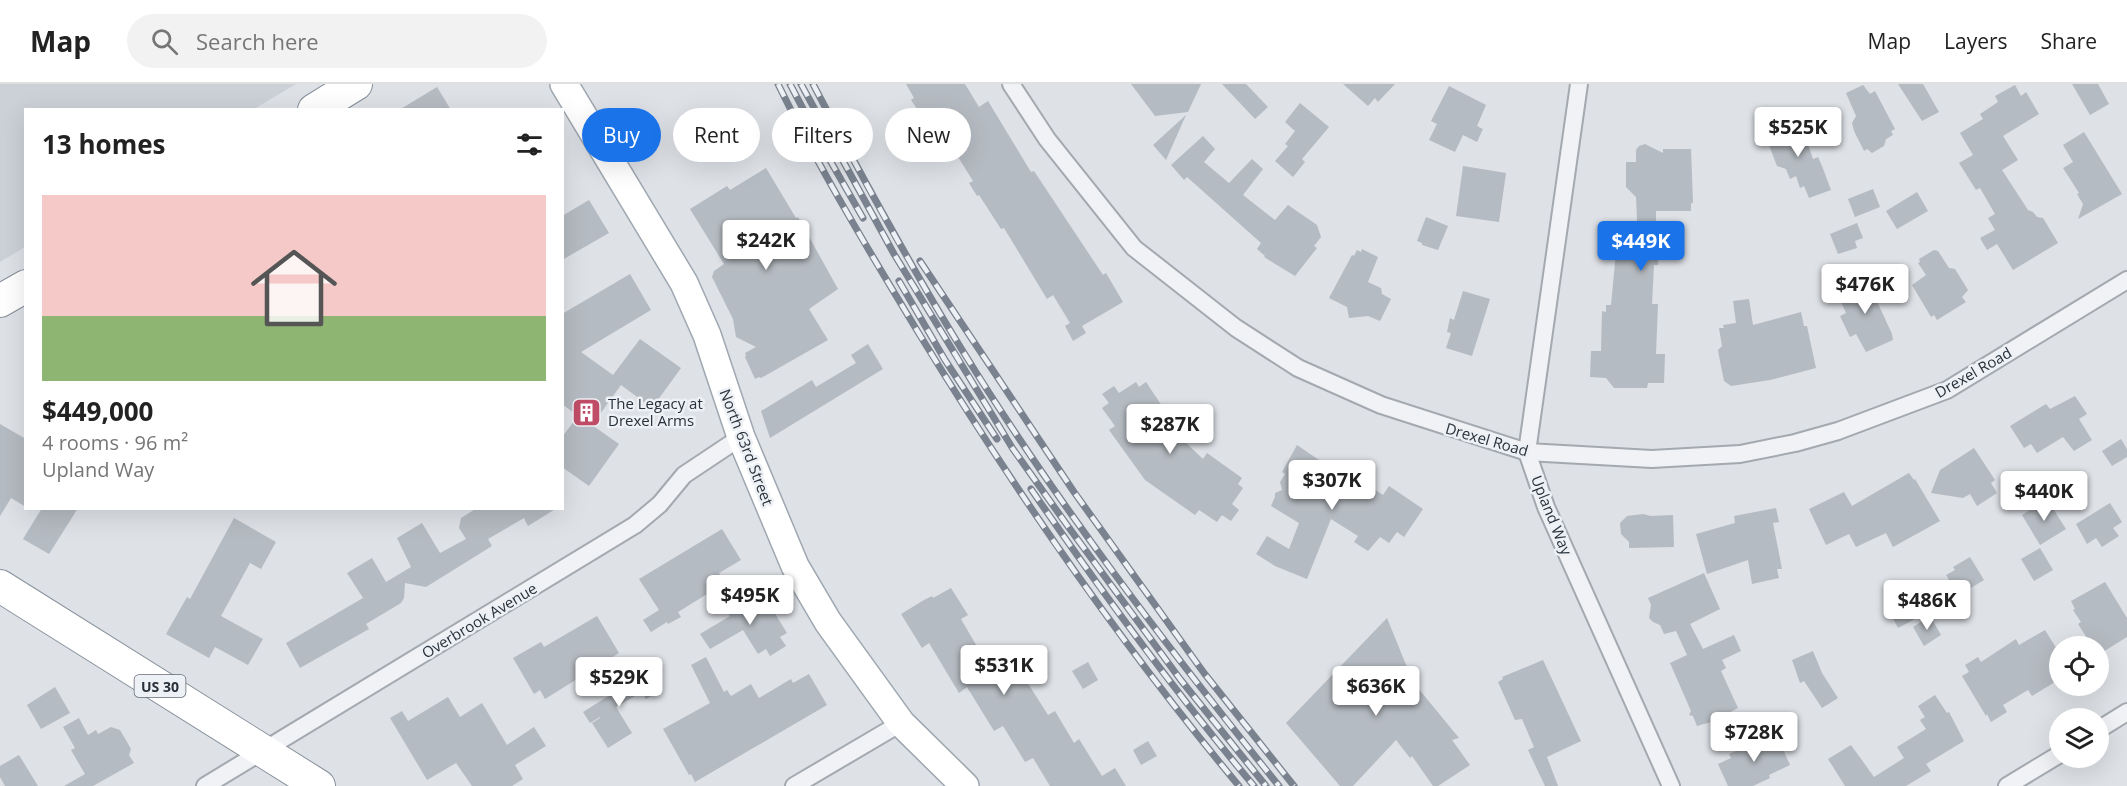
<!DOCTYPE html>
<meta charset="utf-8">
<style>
:root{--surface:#fff;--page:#f2f2f2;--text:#222;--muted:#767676;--line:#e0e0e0;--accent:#1a73e8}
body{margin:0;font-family:"Open Sans",sans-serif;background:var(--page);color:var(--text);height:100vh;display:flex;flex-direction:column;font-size:22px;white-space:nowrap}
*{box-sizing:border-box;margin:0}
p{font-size:20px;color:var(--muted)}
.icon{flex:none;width:33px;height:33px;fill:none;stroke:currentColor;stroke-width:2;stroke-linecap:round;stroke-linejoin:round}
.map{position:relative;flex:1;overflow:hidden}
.sheet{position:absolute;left:24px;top:24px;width:540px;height:402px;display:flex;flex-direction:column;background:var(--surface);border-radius:0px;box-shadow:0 6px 24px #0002}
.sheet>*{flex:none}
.top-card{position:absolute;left:582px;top:24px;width:570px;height:54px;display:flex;gap:12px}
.tools{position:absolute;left:2049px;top:552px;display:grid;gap:12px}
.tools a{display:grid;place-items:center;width:60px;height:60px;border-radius:50%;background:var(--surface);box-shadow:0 6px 24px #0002;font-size:30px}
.price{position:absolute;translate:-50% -51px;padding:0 14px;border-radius:6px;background:#fff;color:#222;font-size:20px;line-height:39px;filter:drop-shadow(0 2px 3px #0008)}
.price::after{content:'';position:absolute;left:50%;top:36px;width:18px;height:14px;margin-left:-9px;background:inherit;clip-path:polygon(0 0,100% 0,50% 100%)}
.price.active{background:var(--accent);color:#fff}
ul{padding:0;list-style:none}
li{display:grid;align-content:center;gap:12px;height:318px;padding:0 18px}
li+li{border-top:2px solid var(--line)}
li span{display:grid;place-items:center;height:186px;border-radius:0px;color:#555}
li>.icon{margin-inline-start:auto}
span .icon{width:108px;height:108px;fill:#fffc;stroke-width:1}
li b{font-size:26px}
h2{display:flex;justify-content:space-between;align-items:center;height:72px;padding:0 18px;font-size:26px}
.tag{padding:0 21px;border-radius:27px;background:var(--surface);box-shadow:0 6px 24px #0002;font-size:21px;line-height:54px}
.tag.active{background:var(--accent);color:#fff}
header{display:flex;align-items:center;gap:36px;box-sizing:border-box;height:84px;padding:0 30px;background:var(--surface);border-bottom:2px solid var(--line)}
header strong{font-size:28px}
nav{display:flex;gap:33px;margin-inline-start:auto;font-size:21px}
.search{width:420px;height:54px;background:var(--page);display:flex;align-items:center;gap:15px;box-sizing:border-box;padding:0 21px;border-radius:33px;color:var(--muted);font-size:22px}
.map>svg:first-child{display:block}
</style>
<header>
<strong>Map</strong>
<div class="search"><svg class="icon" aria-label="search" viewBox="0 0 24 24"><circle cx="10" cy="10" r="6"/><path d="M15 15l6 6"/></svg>Search here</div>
<nav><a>Map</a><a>Layers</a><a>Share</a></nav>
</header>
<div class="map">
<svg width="2127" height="702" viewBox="0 0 2127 702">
<rect width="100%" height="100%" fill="#dee1e6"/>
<path fill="#ccd1d7" d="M0,0H296L254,25L26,26L25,163L0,178Z"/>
<g fill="#b5bbc2">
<path d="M906,0H965L979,23L988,17L1031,88L1034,87L1103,191L1106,189L1123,218L1082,242L1086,249L1073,257L1065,242L1070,239L1053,211L1047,215L1004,144L1001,145L979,111L977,112L969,99L973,97L935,36L929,40L923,30L921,31L911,16L914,14Z"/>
<path d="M1131,0H1201L1188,28L1155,32Z"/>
<path d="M1222,0H1246L1268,23L1255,35Z"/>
<path d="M1343,0H1395L1378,18L1375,14L1368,22Z"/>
<path d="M1898,0H1923L1939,28L1922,37Z"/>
<path d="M2072,0H2098L2109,20L2090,31Z"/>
<path d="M1863,1L1870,10L1875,7L1895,45L1891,47L1893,51L1886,55L1884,62L1872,69L1867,65L1864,67L1854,47L1852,39L1856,32L1846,9Z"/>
<path d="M2015,1L2021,12L2026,8L2039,30L2003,52L2018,76L2002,86L2028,126L2033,128L2037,133L2043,134L2058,159L2013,186L1997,160L1987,166L1980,154L1995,146L1988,134L1995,130L1980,104L1976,106L1959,79L1973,71L1960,49L1983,35L1980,30L1998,18L1995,12Z"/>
<path d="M1449,2L1486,21L1477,42L1483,45L1477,58L1463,51L1455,68L1429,56L1437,40L1431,37Z"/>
<path d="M437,3L451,26H399Z"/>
<path d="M1300,19L1329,43L1302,75L1305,78L1293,93L1275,77L1288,62L1285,60L1295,47L1285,38Z"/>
<path d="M1186,31L1166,76L1153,61Z"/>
<path d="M1794,33L1802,53L1805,52L1813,75L1818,73L1822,82L1831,106L1809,114L1804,102L1800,104L1796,92L1790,95L1786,85L1777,82L1767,56L1774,54L1773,49L1776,48L1773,41Z"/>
<path d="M2084,48L2122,110L2078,135L2083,120L2077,110L2079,109L2063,84L2073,78L2063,61Z"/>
<path d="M1203,52L1215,65L1204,78L1229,99L1252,75L1263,85L1243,111L1275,136L1288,121L1317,141L1321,153L1314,162L1317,164L1295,192L1264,173L1265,172L1257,165L1261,159L1187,93L1184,96L1171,81Z"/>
<path d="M1645,60L1663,69V65H1691L1693,118L1691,120V127H1656V159H1659L1658,181H1654L1652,220H1658L1656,270H1665L1664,299H1648L1647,304H1614L1606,294L1590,293L1591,267H1601L1602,227L1606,228V221H1611L1617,157L1638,158L1636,113L1626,103V78H1636V66L1639,62Z"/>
<path d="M1463,82L1506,89L1499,138L1456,132Z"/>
<path d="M766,84L796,134L798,133L838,205L809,225L828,256L761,294L759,293L755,295L745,273L746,271L745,269L756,263L736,253L733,235L712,193L714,187L724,180L690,125L727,102L730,106Z"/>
<path d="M1873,105L1880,123L1855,133L1848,115Z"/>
<path d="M1917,108L1928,127L1897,145L1886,127Z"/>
<path d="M589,116L609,149L562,176V132Z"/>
<path d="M1426,133L1448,142L1438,166L1422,161V159L1417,157Z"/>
<path d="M1857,139L1863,154L1855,157L1857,164L1838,170L1830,150Z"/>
<path d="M1362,165L1378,173L1368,198L1381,204L1382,210L1391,215L1380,237L1368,232L1349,234L1347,223L1329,214L1352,171L1354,172L1357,166L1361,168Z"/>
<path d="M1934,166L1938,167L1949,184L1955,185L1968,206L1962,213L1966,218L1937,236L1934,231L1931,233L1912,201L1926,191L1918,179L1920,178L1919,175Z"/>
<path d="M1863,187L1892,250L1893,256L1866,268L1856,250L1850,253L1840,232L1846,229L1841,218L1854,213L1847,198L1850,196L1849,193Z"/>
<path d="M630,190L651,226L581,268L613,291L640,255L681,284L652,324L621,301L592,341L619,360L589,402L562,383V353L578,332L562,320V230Z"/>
<path d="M1463,207L1490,215L1472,272L1446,264L1451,249L1447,248L1450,234L1454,236Z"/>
<path d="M1749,215L1753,241L1801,228L1804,242H1807L1816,284L1770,296L1731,302L1724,297L1719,272L1718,266L1722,262L1719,244H1724L1723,241L1736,239L1733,217Z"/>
<path d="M868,260L883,285L770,354L761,327L812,296L816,303L856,279L851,271Z"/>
<path d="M1136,298L1139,303L1146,298L1170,334L1165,339L1203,375L1207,369L1242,394L1238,400L1243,404L1232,420L1239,426L1231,437L1222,431L1217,438L1199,426L1195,431L1145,396L1109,346L1115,342L1102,324L1109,319L1102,310L1114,302L1119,309Z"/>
<path d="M2075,312L2087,330L2079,335L2092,356L2074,367L2063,353L2037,369L2031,360L2024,364L2010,342L2046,320L2050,325Z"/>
<path d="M0,340L26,355V423L11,414L0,432Z"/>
<path d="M2121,355L2127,365V373L2112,382L2102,367Z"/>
<path d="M1297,361L1341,391L1349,379L1363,388L1358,395L1383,411L1389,402L1423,425L1404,453L1397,448L1389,459L1380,453L1368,467L1354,458L1358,452L1331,435L1307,495L1275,482L1256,470L1267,452L1289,465L1299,439L1271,422L1275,413V409L1282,406L1280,398L1285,390L1282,388Z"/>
<path d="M1974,364L1995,396L1991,399L1997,409L1977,422L1970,410L1963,414L1931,409L1940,386Z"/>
<path d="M1909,389L1914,396L1915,395L1940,437L1893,463L1886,449L1856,463L1849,450L1826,461L1809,425L1844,408L1852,422Z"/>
<path d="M2047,415L2066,445L2040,461L2022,431Z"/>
<path d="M2110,419L2122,438L2113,444L2119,452L2102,463L2096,454L2087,460L2076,440Z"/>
<path d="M42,424H78L49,470L23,455Z"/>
<path d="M477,424H557L528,442L524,434L488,455L492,462L426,503L405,499L404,514L401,519L366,540L369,545L300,584L286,559L363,514L347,489L372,474L386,498L411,483L397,454L422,439L440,469L466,455L459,444L461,434Z"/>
<path d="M1776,424L1779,438L1773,439L1782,485H1777L1779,494L1752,500L1748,476L1707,490L1696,450L1735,439L1734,432Z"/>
<path d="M1643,430L1651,432L1673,431L1674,463L1629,464V458L1621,450L1620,439L1627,432Z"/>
<path d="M234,434L276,458L261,485L250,479L221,532L263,555L248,581L215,563L209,574L166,550L187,513L190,515Z"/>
<path d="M722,445L741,476L719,489L725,499L678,528L681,533L668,540L667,538L651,548L643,536L659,526L639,495Z"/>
<path d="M2040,464L2053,486L2034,497L2021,475Z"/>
<path d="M1970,473L1984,496L1959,511L1946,491L1955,486L1953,483Z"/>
<path d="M1704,489L1720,525L1690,540L1703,565L1734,551L1741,567L1722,576L1726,584L1721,587L1738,624L1711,638L1697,642L1693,632L1689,631L1691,627L1670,579L1687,571L1676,547L1664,550L1660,541L1653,538L1649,534L1651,521L1648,514Z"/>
<path d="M2105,498L2127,534V553L2098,571V562H2092L2078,540L2081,538L2073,526L2075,525L2071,517Z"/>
<path d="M951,504L968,531L961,535L986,578L990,575L1000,592L1017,582L1048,631L1055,627L1074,659L1079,655L1102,692L1115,684L1126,702H1050L1033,674L1025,678L1003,642L994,647L967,603L959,609L929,559L922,564L901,530L924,516L932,512L933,514Z"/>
<path d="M761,507L787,549L780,553L786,562L770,572L766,565L758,570L743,546L710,565L700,550L730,532L726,526Z"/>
<path d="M1907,516L1917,534L1898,544L1888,525Z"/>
<path d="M597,532L619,569L545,615L540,606L534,610L513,574L541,558L544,563Z"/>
<path d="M1930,532L1941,551L1924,562L1913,543Z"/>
<path d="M1387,534L1413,598L1459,654L1452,656L1470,681L1438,702H1433L1412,672L1410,674L1396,656L1353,702H1340L1286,639Z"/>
<path d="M2045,546L2060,570V595L2032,612L2028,606L2003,621L2007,628L1991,638L1987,630L1986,632L1962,592L1969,588L1965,581L1978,573L1981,578L2016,555L2019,561Z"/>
<path d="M1813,567L1822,589L1838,614L1822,624L1804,597L1800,599L1792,576Z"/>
<path d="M706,573L724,608L727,606L731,612L751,600L759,614L791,595L793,599L809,590L827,621L695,698L691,690L689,691L663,645L710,619L691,581Z"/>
<path d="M1543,576L1581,657L1547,673L1558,702H1545L1528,666L1534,663L1522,635L1515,636L1498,598L1503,595L1502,593Z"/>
<path d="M1088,578L1098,596L1083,605L1072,587Z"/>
<path d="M647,583L659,608L646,615L642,608L616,623L632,649L608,664L592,639L600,634V633L590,639L583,628L634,596L632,592Z"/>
<path d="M55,603L70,629L41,645L27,621Z"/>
<path d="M1935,611L1947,629L1949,628L1964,657L1926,680L1931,687L1906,702H1845L1828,675L1851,661L1874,693L1904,674L1897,663L1926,645L1920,636L1925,633L1918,622Z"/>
<path d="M448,613L460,633L482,619L507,661L534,643L546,662L515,681L523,695L512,702H472L456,679L427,696L390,634L402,627L408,637Z"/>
<path d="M79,634L88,651L96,646L98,650L111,643L120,646L131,665L129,671L134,679L93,702H64L85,690L71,666L75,664L63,643Z"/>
<path d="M1776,650L1790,681L1769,691L1770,694L1753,702H1728L1718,680L1731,674L1729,670Z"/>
<path d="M1148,657L1157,672L1141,681L1133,666Z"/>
<path d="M19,671L38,702H5L0,693V682Z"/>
</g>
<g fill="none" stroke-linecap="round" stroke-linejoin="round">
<defs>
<g id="street">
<path d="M1011,0L1047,55L1134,164L1236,244L1298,284L1381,321L1527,368L1652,375L1740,370L1795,359L1838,347L1947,306L2127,196"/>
<path d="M1579,0L1527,368L1546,423L1671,702"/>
<path d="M2098,646L2127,628"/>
<path d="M205,702L635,441L660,420L684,391L741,353"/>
<path d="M794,702L901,639"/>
<path d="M2007,702L2060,670"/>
</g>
<path id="primary" d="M564,0L684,199L707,251L741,353L795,482L828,538L901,639L965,702"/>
<g id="highway">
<path d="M314,26L356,0"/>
<path d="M0,217L26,202"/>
<path d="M0,502L319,702"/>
</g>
</defs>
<use href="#street" stroke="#a4a9af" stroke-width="20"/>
<use href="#primary" stroke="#9ea7b0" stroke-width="30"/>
<use href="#highway" stroke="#86909b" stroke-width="34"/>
<use href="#street" stroke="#f0f2f5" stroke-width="16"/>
<use href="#primary" stroke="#fff" stroke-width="27"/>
<use href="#highway" stroke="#fff" stroke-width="32"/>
<defs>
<g id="rail">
<path d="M778,0C820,86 869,167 918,248C1015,407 1120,559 1239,702"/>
<path d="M790,0L831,78L863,134"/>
<path d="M801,0L894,170L1013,365L1067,441L1180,595L1266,702"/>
<path d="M813,0C861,91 910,182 964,269C1058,421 1168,564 1279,702"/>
<path d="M920,177L1074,408L1204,589L1294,702"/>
<path d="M899,197L945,276L997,355"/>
<path d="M1031,405C1101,507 1174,607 1254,702"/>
</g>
</defs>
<use href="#rail" stroke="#79828e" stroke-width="7"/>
<use href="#rail" stroke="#edf0f4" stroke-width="4.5" stroke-dasharray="14" stroke-linecap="butt"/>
</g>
<defs>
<symbol id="building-square" viewBox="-11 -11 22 22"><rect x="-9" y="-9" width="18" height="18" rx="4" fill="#c04d67" stroke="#edf0f4"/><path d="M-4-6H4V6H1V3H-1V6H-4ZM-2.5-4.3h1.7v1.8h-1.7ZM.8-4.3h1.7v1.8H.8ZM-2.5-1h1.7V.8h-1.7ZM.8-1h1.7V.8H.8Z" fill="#fff"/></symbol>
</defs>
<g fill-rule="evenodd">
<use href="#building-square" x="570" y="312" width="33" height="33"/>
</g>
<g text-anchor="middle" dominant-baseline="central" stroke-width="5" stroke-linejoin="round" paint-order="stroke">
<rect fill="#edf0f4" stroke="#636a72" stroke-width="1.5" x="134.5" y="591" width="51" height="22" rx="4.5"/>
<g font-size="14" font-weight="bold" fill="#28313b">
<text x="160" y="602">US 30</text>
</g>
<g font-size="15" fill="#28313b" stroke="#edf0f4">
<text transform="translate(1973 288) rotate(-30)">Drexel Road</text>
<text transform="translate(1487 355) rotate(16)">Drexel Road</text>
<text transform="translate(747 363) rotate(69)">North 63rd Street</text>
<text transform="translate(1552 431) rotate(68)">Upland Way</text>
<text transform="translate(479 536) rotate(-31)">Overbrook Avenue</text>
</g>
<g font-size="15" fill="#28313b" stroke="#edf0f4" text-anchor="start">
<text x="608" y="319">The Legacy at<tspan x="608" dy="17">Drexel Arms</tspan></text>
</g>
</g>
</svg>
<div class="tools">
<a><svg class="icon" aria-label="locate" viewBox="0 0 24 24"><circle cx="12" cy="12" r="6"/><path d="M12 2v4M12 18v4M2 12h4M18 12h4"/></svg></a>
<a><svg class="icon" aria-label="layers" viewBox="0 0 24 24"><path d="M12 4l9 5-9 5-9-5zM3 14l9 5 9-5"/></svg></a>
</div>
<b class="price" style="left:1798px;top:74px">$525K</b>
<b class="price" style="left:766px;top:187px">$242K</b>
<b class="price active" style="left:1641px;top:188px">$449K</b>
<b class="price" style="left:1865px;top:231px">$476K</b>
<b class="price" style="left:1170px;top:371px">$287K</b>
<b class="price" style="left:1332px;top:427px">$307K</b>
<b class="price" style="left:2044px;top:438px">$440K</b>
<b class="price" style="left:750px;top:542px">$495K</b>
<b class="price" style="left:1927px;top:547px">$486K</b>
<b class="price" style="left:1004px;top:612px">$531K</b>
<b class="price" style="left:619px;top:624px">$529K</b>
<b class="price" style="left:1376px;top:633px">$636K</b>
<b class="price" style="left:1754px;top:679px">$728K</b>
<div class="top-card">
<a class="tag active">Buy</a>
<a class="tag">Rent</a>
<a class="tag">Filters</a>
<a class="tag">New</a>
</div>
<section class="sheet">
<h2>13 homes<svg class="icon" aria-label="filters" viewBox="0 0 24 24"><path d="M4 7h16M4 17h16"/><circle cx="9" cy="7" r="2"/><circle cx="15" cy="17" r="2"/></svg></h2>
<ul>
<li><span style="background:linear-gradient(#f6c9c9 65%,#8fb573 0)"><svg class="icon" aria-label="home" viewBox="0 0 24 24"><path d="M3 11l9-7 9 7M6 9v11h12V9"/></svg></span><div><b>$449,000</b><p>4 rooms · 96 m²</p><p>Upland Way</p></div></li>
</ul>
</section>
</div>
